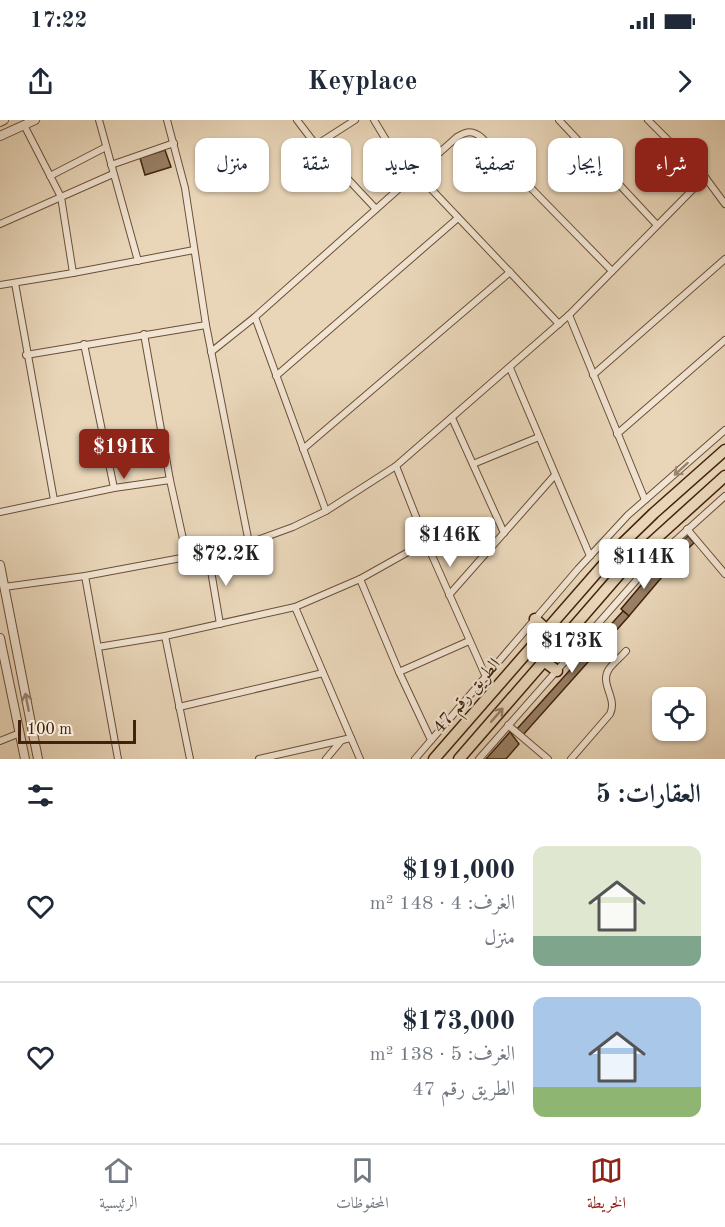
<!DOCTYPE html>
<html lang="ar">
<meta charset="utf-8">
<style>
:root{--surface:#fff;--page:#f6f6f7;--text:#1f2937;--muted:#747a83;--line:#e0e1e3;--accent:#8f2418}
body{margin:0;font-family:"Old Standard TT",Amiri,serif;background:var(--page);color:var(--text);direction:rtl;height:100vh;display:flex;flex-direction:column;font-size:22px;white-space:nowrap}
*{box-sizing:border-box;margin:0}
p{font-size:20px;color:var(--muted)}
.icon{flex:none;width:33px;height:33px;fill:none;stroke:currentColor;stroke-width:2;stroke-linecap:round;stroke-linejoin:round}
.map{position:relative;height:639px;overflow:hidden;direction:ltr}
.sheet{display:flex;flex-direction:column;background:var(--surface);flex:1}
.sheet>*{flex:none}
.guide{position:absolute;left:18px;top:18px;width:690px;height:54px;direction:rtl;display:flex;gap:12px}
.buttons{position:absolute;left:652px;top:567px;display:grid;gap:12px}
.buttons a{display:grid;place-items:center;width:54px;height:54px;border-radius:12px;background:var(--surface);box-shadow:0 2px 4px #0004;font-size:30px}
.scale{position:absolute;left:18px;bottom:15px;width:118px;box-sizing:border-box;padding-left:6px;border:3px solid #43220d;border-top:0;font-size:16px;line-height:21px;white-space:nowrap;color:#43220d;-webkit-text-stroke:4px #f1e4d2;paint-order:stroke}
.price{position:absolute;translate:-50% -51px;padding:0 14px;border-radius:6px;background:#fff;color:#222;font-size:20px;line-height:39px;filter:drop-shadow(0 2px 3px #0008)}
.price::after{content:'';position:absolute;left:50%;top:36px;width:18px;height:14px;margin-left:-9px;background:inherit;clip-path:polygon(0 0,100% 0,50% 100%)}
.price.on{background:var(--accent);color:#fff}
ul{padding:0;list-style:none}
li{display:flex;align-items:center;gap:18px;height:150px;padding:0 24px}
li+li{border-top:2px solid var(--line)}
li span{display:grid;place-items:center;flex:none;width:168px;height:120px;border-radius:12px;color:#555}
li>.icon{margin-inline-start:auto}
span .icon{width:72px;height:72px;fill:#fffc;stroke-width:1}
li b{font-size:26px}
h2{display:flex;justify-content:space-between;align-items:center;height:72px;padding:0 24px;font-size:26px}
.tag{padding:0 21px;border-radius:12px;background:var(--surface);box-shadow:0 2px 4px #0004;font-size:21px;line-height:54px}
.tag.on{background:var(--accent);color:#fff}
.status{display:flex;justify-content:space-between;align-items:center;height:42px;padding:0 30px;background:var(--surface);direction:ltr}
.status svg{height:16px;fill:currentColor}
header{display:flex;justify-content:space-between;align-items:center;height:78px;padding:0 24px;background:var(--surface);font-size:27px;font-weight:700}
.menu{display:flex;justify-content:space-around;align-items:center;height:84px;border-top:2px solid var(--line);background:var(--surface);font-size:16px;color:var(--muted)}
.menu a{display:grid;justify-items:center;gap:3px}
.menu .on{color:var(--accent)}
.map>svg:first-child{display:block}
</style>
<div class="status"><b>17:22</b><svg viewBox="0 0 49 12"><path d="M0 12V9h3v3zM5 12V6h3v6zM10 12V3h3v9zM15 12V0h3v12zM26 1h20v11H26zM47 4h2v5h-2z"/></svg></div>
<header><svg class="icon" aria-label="forward" viewBox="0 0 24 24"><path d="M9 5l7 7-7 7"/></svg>Keyplace<svg class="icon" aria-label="share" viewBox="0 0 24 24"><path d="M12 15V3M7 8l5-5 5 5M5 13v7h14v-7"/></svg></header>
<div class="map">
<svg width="725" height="639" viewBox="0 0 725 639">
<rect width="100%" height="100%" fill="#e9d6b9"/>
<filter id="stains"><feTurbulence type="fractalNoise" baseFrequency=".00333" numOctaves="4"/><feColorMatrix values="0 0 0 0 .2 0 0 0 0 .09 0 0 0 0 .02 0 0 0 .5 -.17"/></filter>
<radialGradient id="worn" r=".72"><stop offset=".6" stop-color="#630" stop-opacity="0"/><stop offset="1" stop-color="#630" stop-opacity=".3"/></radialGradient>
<g fill="#998066" stroke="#43220d" stroke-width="1.5">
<path d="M165,30L171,47L145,55L140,38Z"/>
<path d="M688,416L694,423L665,449L659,444Z"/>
<path d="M659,444L667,451L629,496L621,489Z"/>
<path d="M623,491L629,496L523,615L517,609Z"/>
<path d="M510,612L519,624L506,639H486Z"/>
</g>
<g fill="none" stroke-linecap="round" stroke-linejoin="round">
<defs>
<g id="minor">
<path d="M99,0L138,141"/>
<path d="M167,0L185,68L206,205L249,423"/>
<path d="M297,0L316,25L376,89"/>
<path d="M374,0L386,20"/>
<path d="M559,0L657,105"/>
<path d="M648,0L705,57L725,84"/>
<path d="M24,5L61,77L73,153"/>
<path d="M316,25L355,0"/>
<path d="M111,45L174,23"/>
<path d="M416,53L559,204"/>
<path d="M50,56L106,27"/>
<path d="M0,104L113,54"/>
<path d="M15,163L54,380"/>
<path d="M0,165L73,153L194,130"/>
<path d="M569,195L645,380"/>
<path d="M255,197L326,391"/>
<path d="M144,214L170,360L187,437"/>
<path d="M211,232L255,197L457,17C467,11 473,10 482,18L612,151"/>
<path d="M26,235L206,205"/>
<path d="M510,248L590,436"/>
<path d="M593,255L725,139"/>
<path d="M276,256L458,98"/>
<path d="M452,298L504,413"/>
<path d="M617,314L725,220"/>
<path d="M303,329L510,152"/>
<path d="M473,344L539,317"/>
<path d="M396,346L426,422L486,557"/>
<path d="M114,368L170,360"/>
<path d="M0,392L114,368L84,224"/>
<path d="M687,409L725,454"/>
<path d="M208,433L220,504"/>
<path d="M85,456L118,639"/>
<path d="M360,459L399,552L431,620"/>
<path d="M4,467L85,456L208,433L249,423L293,407L326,391L396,346L569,195L705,57"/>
<path d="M449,475L555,355"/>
<path d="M295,487L360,639"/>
<path d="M165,516L190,639"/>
<path d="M98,527L165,516L295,487L360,459L426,422"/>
<path d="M399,552L469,521"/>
<path d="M179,587L323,553"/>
<path d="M508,605L548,639"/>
<path d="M0,621L20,613"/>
<path d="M259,639L351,618"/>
<path d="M326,639L341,621"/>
<path d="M415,639L578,449L628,395L725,310"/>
<path d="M479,639L655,439L725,376"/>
<path d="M571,639L610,594C618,578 599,564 609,549C614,542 621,537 626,531"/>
</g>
<g id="tertiary">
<path d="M0,2L4,0"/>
<path d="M0,16L35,0"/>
<path d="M0,445L38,639"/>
<path d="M0,518L25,639"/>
</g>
<g id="trunk">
<path d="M535,499L547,510"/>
<path d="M544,541L557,551"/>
<path d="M434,639L619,427L654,393L725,330"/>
<path d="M459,639L630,442L725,356"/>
</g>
</defs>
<use href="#minor" stroke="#6c4f38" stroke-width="8"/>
<use href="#tertiary" stroke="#6c4f38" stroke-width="10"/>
<use href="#trunk" stroke="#43220d" stroke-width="13"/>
<use href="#minor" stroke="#f1e4d2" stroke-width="6"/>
<use href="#tertiary" stroke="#f1e4d2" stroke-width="8"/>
<use href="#trunk" stroke="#e9d6b9" stroke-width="10"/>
</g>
<defs><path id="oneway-shaft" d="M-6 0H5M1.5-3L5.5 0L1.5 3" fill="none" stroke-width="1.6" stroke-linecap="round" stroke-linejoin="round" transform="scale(1.5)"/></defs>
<g stroke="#9a8370">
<use href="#oneway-shaft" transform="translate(681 349) rotate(138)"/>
<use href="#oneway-shaft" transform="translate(27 582) rotate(-101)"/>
</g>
<use stroke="#967c63" href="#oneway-shaft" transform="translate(497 595) rotate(-49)"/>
<g text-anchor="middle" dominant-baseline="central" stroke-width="4.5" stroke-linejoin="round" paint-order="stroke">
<g font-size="18" fill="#43220d" stroke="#f1e4d2">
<text transform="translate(467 576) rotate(-49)">الطريق رقم 47</text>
</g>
</g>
<rect width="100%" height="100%" filter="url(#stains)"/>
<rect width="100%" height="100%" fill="url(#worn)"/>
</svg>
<div class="buttons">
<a><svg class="icon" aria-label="locate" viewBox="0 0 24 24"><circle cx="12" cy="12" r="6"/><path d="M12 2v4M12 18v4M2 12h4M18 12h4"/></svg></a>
</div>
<div class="scale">100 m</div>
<b class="price on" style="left:124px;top:360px">$191K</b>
<b class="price" style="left:450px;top:448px">$146K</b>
<b class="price" style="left:226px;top:467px">$72.2K</b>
<b class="price" style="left:644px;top:470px">$114K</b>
<b class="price" style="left:572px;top:554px">$173K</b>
<div class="guide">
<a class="tag on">شراء</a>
<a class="tag">إيجار</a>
<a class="tag">تصفية</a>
<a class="tag">جديد</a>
<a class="tag">شقة</a>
<a class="tag">منزل</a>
</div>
</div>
<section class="sheet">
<h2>العقارات: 5<svg class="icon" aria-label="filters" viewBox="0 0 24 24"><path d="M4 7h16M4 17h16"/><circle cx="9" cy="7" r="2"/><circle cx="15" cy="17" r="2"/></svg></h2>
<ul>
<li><span style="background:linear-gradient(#dfe7d0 75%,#7fa58c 0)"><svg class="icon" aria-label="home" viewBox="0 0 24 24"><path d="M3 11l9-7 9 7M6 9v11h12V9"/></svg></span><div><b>$191,000</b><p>الغرف: 4 · 148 m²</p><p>منزل</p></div><svg class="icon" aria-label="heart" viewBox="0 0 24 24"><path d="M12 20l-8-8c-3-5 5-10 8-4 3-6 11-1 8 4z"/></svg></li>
<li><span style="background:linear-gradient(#a9c7e8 75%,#8fb573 0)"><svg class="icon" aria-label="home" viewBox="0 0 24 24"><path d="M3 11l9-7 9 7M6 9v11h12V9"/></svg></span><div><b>$173,000</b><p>الغرف: 5 · 138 m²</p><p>الطريق رقم 47</p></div><svg class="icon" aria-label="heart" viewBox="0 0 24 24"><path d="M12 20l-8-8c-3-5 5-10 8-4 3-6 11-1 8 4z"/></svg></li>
</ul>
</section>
<nav class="menu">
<a class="on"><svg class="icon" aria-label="map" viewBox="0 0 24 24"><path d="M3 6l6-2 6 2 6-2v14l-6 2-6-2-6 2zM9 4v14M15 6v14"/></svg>الخريطة</a>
<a><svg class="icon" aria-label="saved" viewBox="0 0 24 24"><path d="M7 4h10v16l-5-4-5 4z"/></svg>المحفوظات</a>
<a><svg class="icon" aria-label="home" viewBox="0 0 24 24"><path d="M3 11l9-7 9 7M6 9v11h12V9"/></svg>الرئيسية</a>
</nav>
